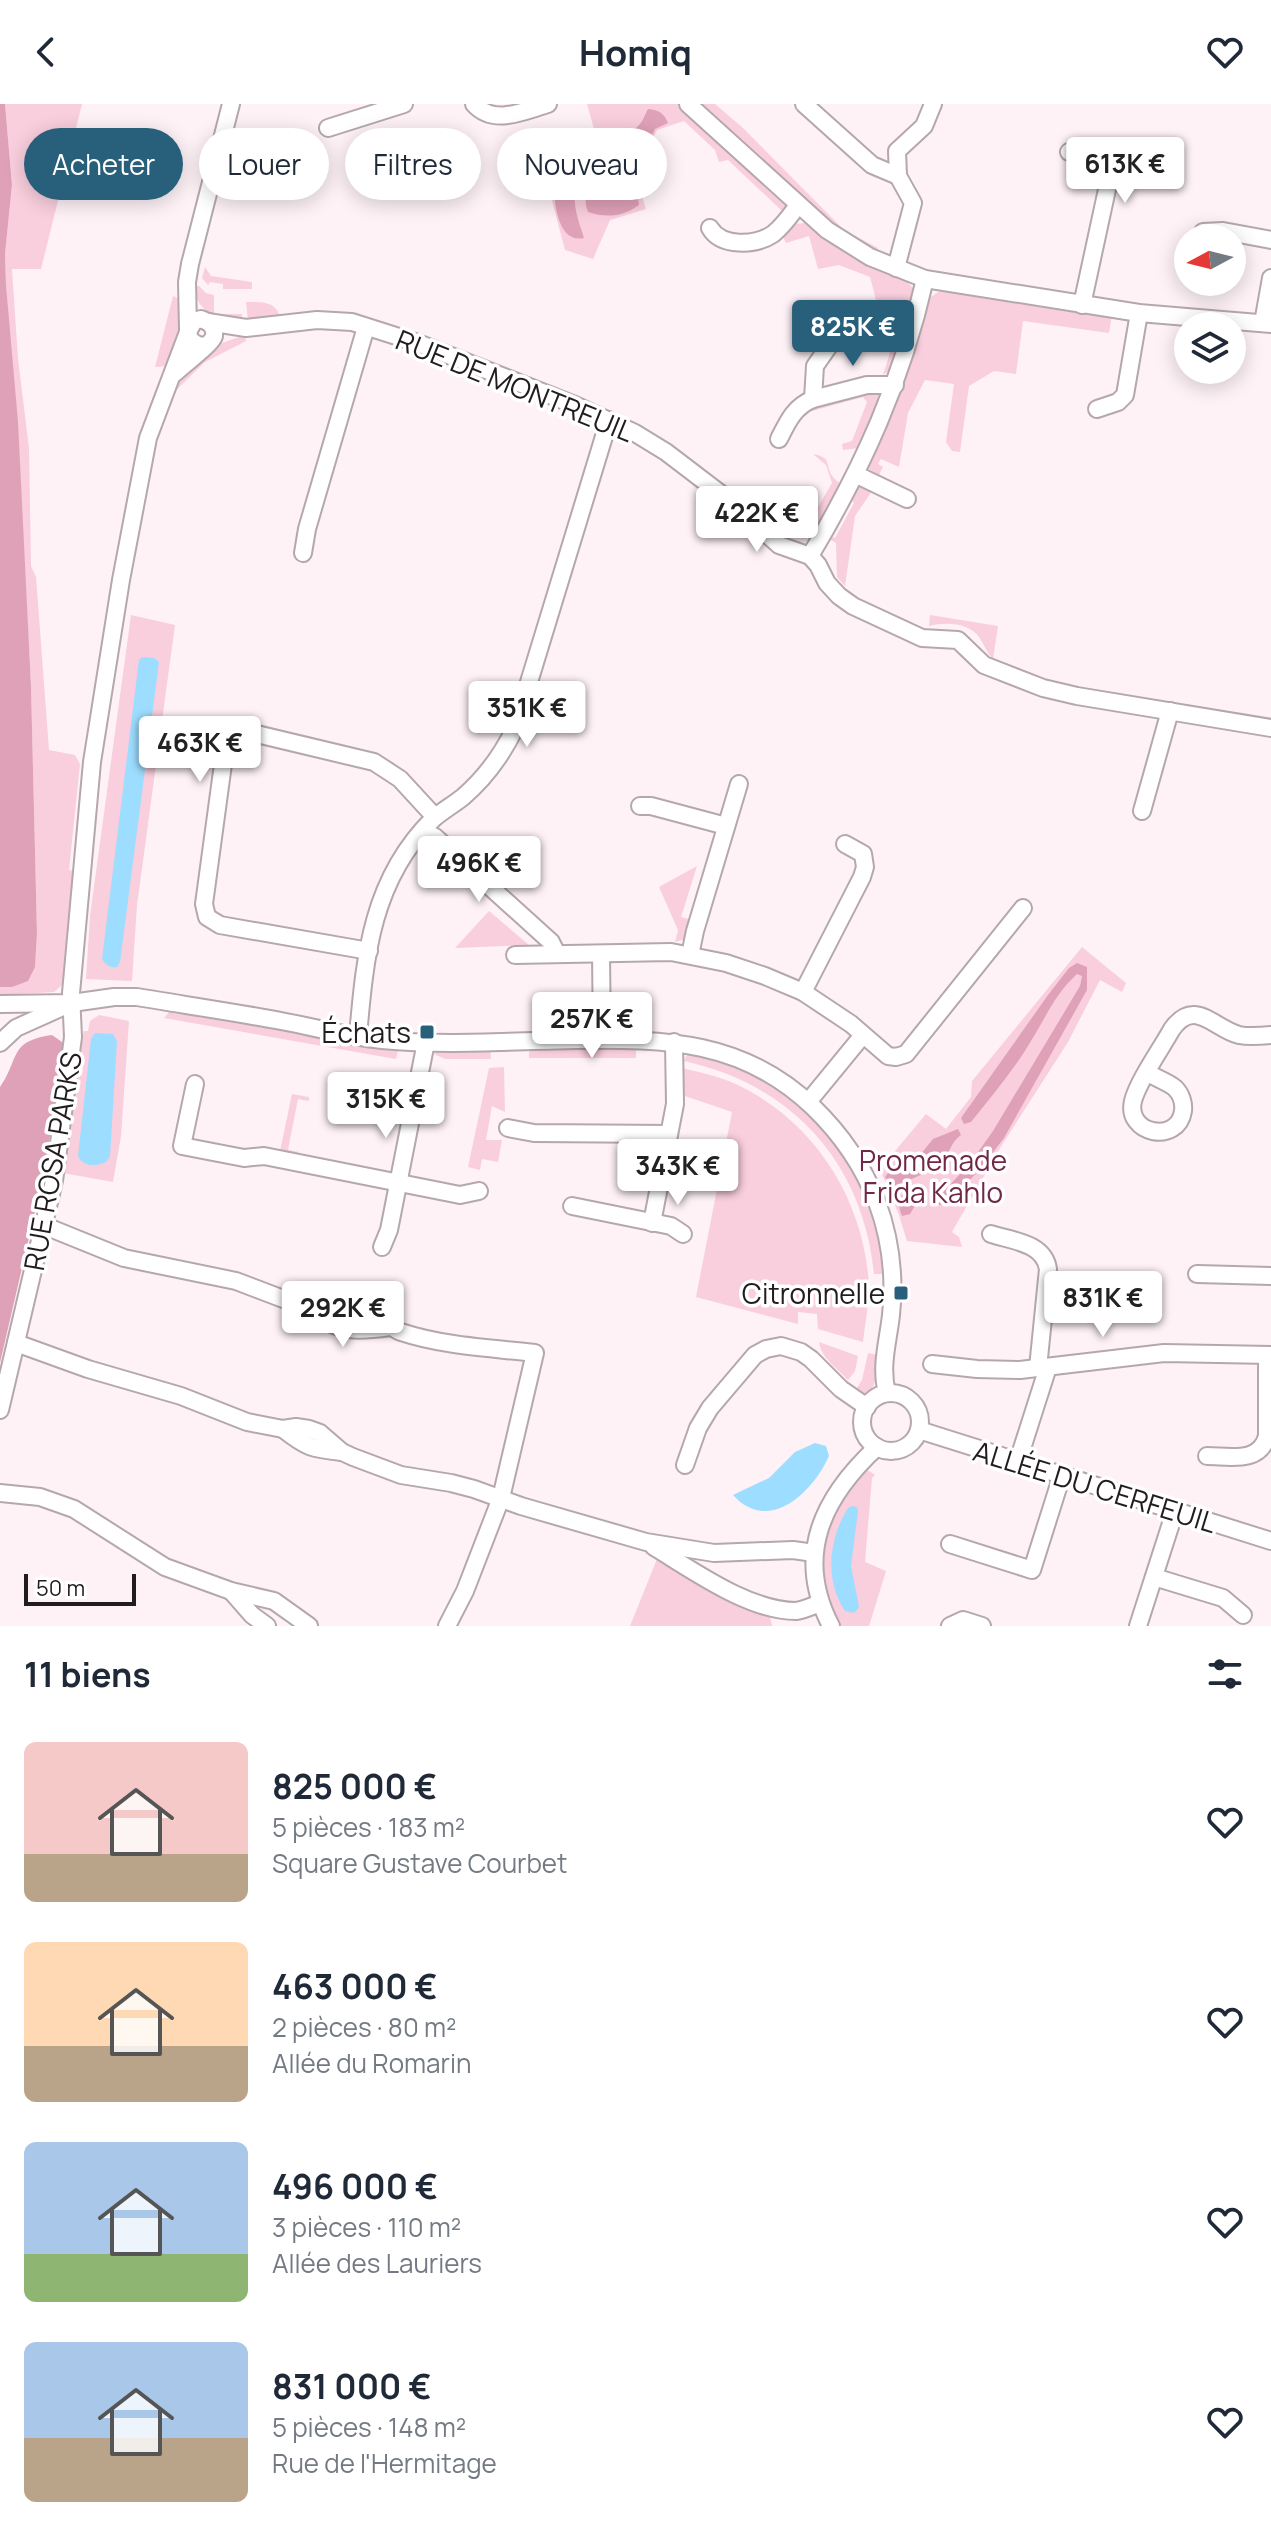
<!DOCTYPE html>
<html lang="fr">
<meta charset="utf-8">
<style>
:root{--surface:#fff;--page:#f2f2f3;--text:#1f2937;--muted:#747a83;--accent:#285f7a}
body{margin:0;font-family:Manrope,sans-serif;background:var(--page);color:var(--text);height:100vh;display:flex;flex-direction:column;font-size:30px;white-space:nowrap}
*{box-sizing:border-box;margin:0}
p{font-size:26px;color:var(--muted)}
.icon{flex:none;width:44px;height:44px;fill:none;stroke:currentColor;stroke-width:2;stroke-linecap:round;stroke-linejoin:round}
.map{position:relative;height:1522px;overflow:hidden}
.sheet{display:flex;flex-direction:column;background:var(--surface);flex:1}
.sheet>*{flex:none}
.guide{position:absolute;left:24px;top:24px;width:800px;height:72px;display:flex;gap:16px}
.needle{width:52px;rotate:263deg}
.tools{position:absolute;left:1174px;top:120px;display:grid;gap:16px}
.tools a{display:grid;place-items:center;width:72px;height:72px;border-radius:50%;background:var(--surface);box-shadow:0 4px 20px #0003;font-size:40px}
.scale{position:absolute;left:24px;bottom:20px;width:112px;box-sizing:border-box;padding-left:8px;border:4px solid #211c1d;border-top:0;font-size:22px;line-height:28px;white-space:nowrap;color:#211c1d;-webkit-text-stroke:6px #fff;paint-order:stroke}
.price{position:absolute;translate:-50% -68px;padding:0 18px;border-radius:8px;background:#fff;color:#222;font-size:26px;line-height:52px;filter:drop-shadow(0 2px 4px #0008)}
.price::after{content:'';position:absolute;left:50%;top:48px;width:24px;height:18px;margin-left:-12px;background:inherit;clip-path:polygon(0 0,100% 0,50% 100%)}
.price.selected{background:var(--accent);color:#fff}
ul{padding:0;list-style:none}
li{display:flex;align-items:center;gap:24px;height:200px;padding:0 24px}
li span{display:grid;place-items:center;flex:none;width:224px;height:160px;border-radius:12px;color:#555}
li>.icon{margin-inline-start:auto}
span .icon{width:96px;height:96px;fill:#fffc;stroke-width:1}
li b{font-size:34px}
h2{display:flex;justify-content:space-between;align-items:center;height:96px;padding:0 24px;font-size:34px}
.chip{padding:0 28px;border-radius:36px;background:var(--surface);box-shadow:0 4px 20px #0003;font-size:28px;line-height:72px}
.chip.selected{background:var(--accent);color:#fff}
header{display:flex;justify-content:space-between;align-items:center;height:104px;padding:0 24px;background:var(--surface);font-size:36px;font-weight:700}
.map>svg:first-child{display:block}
</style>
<header><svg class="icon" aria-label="back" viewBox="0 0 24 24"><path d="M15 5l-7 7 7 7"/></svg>Homiq<svg class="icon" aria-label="heart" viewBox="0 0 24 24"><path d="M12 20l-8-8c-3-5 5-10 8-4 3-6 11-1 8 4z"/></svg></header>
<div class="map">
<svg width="1271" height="1522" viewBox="0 0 1271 1522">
<rect width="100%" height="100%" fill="#fef2f6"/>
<g fill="#f9cedd">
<path d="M5,0H82L41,165H12L18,255L29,344L31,462L36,473L49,646L75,651L80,660L69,766L74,767L65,863L62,881L54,888L0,891V883H12L35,863L37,830L31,582L21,394L6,181L5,150L12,81Z"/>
<path d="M587,0H679L789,101L784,107L781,106L728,56L719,58L715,46L684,17L657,26L635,70L646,105L610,116L593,155L565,146L546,74L603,57Z"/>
<path d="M698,0H715L743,24L844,126L878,144L876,147L844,133Z"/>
<path d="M805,119L845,147L885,168L903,174L913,184L914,192C909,213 904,260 883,271L890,249L870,173L839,161L818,165L809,132L786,139L782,131L792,120Z"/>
<path d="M205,163L211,172L252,178V185H223V180L210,178L208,181L202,174Z"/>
<path d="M193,182H199L206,189L214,191V210H242V217C217,214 198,210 193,182Z"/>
<path d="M947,186L1112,211L1109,229L1023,217L1016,270L994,267L969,282L960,348L952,347L946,338L954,280L925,276L908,309L899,363L881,355L878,360L883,363L879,371L869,365V361L899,294L920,221L931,193L938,188Z"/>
<path d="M173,192L181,196V224L167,262L155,263Z"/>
<path d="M246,198C261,198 277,197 280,214L248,217Z"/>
<path d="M245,231L246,237L205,258L169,293L182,269L199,253L211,248L222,239Z"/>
<path d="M880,287L881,290L860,344L843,346L842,340L852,337L867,298L863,293L801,310L804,306L848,289Z"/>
<path d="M813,350C833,354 824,360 833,373C834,375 841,380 843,382L817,427L809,423L779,427L776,425L811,415L832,379L826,361Z"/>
<path d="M862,382L871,385L870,390L855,412L845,482L837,473L836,439L829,435L830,432L835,434L854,399L851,396L857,384Z"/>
<path d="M131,511L175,521L137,801L132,877L86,875L90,812Z"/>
<path d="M930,511L998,522L993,555C987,549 984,540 979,533C968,518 945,518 929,522Z"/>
<path d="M551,578L567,580L557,613L529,606C532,592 535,581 551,578Z"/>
<path d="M697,762L681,813L692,816L686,835L675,838L678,826L659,783Z"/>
<path d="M489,807L529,841L455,844Z"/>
<path d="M1082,843L1126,879L1122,888L1100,876L1068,938L1000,1044L952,1128L959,1133L962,1143L907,1137L899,1111L880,1065L926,1010L946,1025L971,993L972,977Z"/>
<path d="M171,906L398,946L396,955L164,914Z"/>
<path d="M99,911L129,917L121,1032L113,1078L63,1069L83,930L84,927H88L90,917Z"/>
<path d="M636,943V954H529V944Z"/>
<path d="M441,945H490L491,955H445L434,950Z"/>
<path d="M691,949C711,954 732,959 750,968C813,999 861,1059 878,1127C882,1141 883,1156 885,1170H874C863,1059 793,981 684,957L686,952Z"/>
<path d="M504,963L505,1008L492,1002L486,1036H502L498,1058L482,1055L480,1066L468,1063L489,964Z"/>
<path d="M682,964C703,969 726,974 746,985C819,1024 865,1100 869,1183C869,1201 865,1220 863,1238L818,1225L817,1210L798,1208V1220L696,1193L732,1008L682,991Z"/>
<path d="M292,990L309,993V997L298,995L288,1046L299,1048L295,1051L280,1047Z"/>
<path d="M819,1238L858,1252L855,1267L848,1276C838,1265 821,1254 819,1238Z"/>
<path d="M868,1249L878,1251C876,1266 879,1289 860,1291L855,1287L862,1276Z"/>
<path d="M866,1365L875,1371L872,1374L865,1458L886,1467L869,1522H840C821,1491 816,1451 830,1417C838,1398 854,1381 866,1365Z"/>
<path d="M657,1455L770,1513L772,1522H630Z"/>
</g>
<g fill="#dfa1b8">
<path d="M0,0H5L12,81L5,150L6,181L18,318L31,582L37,830L35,863L28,877L12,883H0Z"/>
<path d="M648,5C659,6 664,9 668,19L655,25L634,68L639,101C623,113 606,114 588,108C578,81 603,63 622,48C619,32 628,32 638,22C643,18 645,10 648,5Z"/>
<path d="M563,73L571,74C577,84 574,90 575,100C576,111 581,124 584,134C559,140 554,101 554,82Z"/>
<path d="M1077,859L1087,863V886L1004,1034L981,1064L954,1093L946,1100L939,1101L936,1096L971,1058L993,1027L1080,882L1082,872L1077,870C1055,890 1046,913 1031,937C1014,966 992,992 971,1018L964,1020L961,1014L1048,891L1069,864Z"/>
<path d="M52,931L62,938L64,945L44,1069L0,1259V983C20,955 8,937 52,931Z"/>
<path d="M958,1025L961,1031C950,1038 950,1051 941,1058C928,1069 908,1076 893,1084L885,1073L894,1061L920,1051L933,1035Z"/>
<path d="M914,1082L921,1086L920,1093L910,1110L902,1112C896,1098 900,1089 914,1082Z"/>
</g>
<g fill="#9dddff">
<path d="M142,553L154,554L159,558L120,858L117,863C109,864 106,861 102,855L139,556Z"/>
<path d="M95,929L113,930L117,937L110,1052L106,1058C96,1063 83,1063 78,1052L91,935Z"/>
<path d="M815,1339L826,1342L829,1352C813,1388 769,1431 733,1391L769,1374L795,1348Z"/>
<path d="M852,1402L857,1403L858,1407L851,1462L859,1503L854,1509L845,1507C824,1475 829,1435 848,1404Z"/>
</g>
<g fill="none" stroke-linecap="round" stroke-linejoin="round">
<defs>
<g id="minor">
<path d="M474,0C494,22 524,7 548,0"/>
<path d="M688,0L827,126L870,153L925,175L1139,209L1271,220"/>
<path d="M804,0L872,61L898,72L913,99L896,164"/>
<path d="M328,24L404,0"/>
<path d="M1069,48L1105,60L1111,67L1082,201"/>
<path d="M898,72L897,47L924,22L933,0"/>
<path d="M710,124C721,143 755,142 773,130C783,122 791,111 798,101"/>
<path d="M1203,128L1223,127L1271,136"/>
<path d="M208,218L246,224L317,216L352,218L418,239L575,301L635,329L666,348L725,393L779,441L810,452L818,461L827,479L839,492L853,502L922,534L958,536L984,561L1043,584L1077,592L1271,624"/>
<path d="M1263,219L1271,174"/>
<path d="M188,225L187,178L190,160L231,0"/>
<path d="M175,269C183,261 212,240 214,232C215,226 213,224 210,219L201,215L194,217L188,228L190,236L199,242L207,241"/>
<path d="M813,295L867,281H895"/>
<path d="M1097,305L1118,298L1125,291L1139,209"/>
<path d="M779,335C788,317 794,303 813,295L815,262L829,242"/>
<path d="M857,371L907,395"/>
<path d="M303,449L307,425L366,223"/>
<path d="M810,452C863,363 902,277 925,175"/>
<path d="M640,702H651L726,722"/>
<path d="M1142,707L1170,607"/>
<path d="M423,727L435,733L551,838L557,850"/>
<path d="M369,847L220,821L207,813L204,800L226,638L234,630L244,627L374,658L400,675L435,713"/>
<path d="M601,850L602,936"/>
<path d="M515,851L671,848L726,859L765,872L803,888L851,920L888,952L896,953L906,950L1023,804"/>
<path d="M690,851L695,827L739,680"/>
<path d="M803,888L862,773L865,763L863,750L845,740"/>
<path d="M0,900L72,899L114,893H137C185,901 233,908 281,917C314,923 348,933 382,936C446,942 512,937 576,936C666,935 743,936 813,1003C841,1030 863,1062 877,1098C890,1133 895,1173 891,1211C888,1238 880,1262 887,1289"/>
<path d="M358,932C365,851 372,775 433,715C442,707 453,701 463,693C485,674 502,651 515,624L609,316"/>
<path d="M0,939L16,924L67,901"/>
<path d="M1148,969C1156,974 1168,978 1175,984C1181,990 1184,999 1183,1007C1178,1041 1125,1030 1133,997C1138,977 1161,945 1172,925C1195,893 1214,925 1239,931C1249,933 1261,932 1271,931"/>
<path d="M195,980L182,1042L244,1054L264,1052L460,1091L479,1087"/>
<path d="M808,998L863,931"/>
<path d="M508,1024L534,1029L669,1030"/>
<path d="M572,1102L671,1122L683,1130"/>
<path d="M652,1119L675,1000L674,938"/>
<path d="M45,1122L124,1154L236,1177L315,1207C335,1230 362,1227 390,1223"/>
<path d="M991,1130C1013,1137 1044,1139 1048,1165L1038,1264"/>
<path d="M382,1143L389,1126L426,938"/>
<path d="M1197,1170L1271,1172"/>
<path d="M315,1207C335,1204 356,1203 375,1211C385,1215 390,1224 401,1228C443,1242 490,1244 535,1249L501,1394L465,1487L447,1522"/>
<path d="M16,1239L88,1265L181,1292L247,1318L283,1325L296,1323L309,1325L320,1329L342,1348L353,1353L401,1371L451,1379L474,1385L521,1402L646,1438L714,1449L793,1446L814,1449"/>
<path d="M932,1260L977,1265L1020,1266L1164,1249L1271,1251"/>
<circle cx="891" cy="1318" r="29"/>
<path d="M0,1306L54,1077L73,933L71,889L92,658L121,476L148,334L188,228"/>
<path d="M283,1325C307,1344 312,1345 342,1348"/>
<path d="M919,1326L1271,1437"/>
<path d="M1207,1352C1229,1352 1260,1360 1267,1332V1251"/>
<path d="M1018,1357L1048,1263"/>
<path d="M685,1361L698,1324L710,1304L755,1251L766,1245L781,1242L801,1248L811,1255L841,1285L867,1303"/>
<path d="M0,1389L40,1393L74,1405L165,1463L231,1487L274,1497L309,1522"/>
<path d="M950,1440L1032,1466L1062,1371"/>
<path d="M654,1443C694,1467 749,1507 796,1507C804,1506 812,1502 820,1499"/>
<path d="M1154,1473L1223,1494L1243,1511"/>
<path d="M231,1487L252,1511L267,1522"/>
<path d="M831,1522C794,1451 823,1393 877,1343"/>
<path d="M950,1522L963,1516L982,1522"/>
<path d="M1138,1522L1175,1407"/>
</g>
</defs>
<use href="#minor" stroke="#b5a8ac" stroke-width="20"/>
<use href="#minor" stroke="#fff" stroke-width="16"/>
</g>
<g fill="#285f7a" stroke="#fff" stroke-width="3">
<rect x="419" y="920" width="16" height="16" rx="4"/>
<rect x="893" y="1181" width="16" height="16" rx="4"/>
</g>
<g text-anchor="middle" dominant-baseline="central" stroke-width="7" stroke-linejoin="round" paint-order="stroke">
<g font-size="28" fill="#211c1d" stroke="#fff">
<text transform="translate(515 281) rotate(22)">RUE DE MONTREUIL</text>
<text transform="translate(52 1057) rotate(-80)">RUE ROSA PARKS</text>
<text transform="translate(1095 1382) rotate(17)">ALLÉE DU CERFEUIL</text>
</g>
<g font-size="28" fill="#211c1d" stroke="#fff" text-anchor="end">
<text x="411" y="928">Échats</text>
<text x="885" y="1189">Citronnelle</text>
</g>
<g font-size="28" fill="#702748" stroke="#fff">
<text x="933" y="1056">Promenade<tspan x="933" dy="32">Frida Kahlo</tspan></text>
</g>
</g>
</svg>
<div class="tools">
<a><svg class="needle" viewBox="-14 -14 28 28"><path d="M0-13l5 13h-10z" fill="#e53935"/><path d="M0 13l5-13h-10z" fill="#747a83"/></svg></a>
<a><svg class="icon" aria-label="layers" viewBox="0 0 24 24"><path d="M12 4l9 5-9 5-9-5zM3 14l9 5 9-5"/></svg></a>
</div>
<div class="scale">50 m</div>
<b class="price" style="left:1125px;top:101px">613K €</b>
<b class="price selected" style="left:853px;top:264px">825K €</b>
<b class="price" style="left:757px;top:450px">422K €</b>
<b class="price" style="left:527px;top:645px">351K €</b>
<b class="price" style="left:200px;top:680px">463K €</b>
<b class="price" style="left:479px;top:800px">496K €</b>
<b class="price" style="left:592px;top:956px">257K €</b>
<b class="price" style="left:386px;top:1036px">315K €</b>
<b class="price" style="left:678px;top:1103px">343K €</b>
<b class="price" style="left:1103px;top:1235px">831K €</b>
<b class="price" style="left:343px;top:1245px">292K €</b>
<div class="guide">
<a class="chip selected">Acheter</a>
<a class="chip">Louer</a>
<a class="chip">Filtres</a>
<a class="chip">Nouveau</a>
</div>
</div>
<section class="sheet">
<h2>11 biens<svg class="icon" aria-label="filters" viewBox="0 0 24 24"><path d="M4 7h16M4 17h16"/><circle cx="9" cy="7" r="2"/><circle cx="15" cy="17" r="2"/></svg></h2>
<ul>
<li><span style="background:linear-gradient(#f6c9c9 70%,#b9a48a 0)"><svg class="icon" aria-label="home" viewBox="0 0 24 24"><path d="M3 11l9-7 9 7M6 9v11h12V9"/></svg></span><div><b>825 000 €</b><p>5 pièces · 183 m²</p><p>Square Gustave Courbet</p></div><svg class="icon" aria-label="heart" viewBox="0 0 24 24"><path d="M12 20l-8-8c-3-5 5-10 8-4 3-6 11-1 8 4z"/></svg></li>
<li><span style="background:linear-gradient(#ffd9b3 65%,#b9a48a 0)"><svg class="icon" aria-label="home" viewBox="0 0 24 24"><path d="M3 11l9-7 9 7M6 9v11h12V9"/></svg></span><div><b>463 000 €</b><p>2 pièces · 80 m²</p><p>Allée du Romarin</p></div><svg class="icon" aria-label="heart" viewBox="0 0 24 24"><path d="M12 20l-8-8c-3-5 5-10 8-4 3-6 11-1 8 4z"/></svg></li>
<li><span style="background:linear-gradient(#a9c7e8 70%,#8fb573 0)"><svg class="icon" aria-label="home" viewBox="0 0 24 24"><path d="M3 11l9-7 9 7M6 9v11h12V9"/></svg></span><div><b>496 000 €</b><p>3 pièces · 110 m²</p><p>Allée des Lauriers</p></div><svg class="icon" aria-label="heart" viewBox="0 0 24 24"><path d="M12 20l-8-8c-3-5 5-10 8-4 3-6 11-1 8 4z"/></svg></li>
<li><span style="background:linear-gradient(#a9c7e8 60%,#b9a48a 0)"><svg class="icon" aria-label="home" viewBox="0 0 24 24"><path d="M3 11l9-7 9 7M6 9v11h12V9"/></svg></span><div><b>831 000 €</b><p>5 pièces · 148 m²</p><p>Rue de l'Hermitage</p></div><svg class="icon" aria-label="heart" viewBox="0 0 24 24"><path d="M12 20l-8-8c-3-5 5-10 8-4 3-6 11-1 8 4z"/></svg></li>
</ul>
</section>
